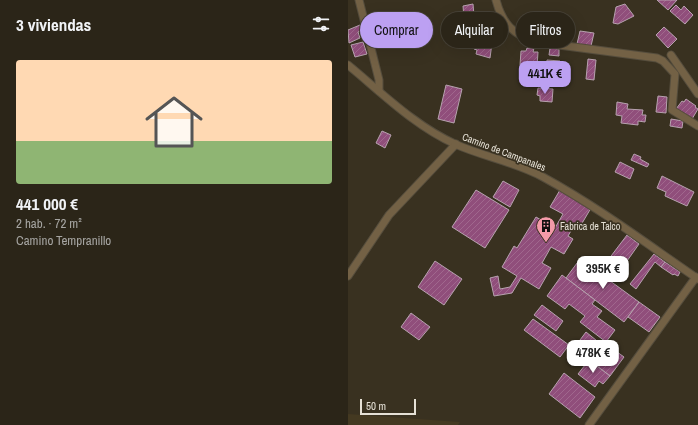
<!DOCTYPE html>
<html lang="es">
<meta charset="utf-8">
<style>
:root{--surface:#2b2518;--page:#332d21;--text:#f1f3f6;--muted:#a6a5a2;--line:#474237;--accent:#bca0f2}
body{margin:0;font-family:"Archivo Narrow",sans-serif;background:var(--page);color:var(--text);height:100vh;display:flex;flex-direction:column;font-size:15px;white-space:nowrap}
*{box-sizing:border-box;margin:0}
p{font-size:13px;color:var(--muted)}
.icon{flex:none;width:22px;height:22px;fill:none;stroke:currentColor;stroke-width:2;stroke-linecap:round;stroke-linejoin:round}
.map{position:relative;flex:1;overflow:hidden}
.panel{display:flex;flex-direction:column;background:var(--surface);width:348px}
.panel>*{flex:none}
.hud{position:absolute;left:12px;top:12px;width:278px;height:36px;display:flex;gap:8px}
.scale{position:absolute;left:12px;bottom:10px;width:56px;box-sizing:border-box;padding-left:4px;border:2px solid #e6e1d6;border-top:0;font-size:11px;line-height:14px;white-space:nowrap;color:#e6e1d6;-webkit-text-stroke:3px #393120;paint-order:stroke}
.price{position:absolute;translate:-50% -34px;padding:0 9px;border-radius:8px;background:#fff;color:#222;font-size:13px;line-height:26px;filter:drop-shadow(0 1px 2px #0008)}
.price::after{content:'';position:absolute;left:50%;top:24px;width:12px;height:9px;margin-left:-6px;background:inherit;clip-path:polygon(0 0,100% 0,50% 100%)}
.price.active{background:var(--accent);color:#111}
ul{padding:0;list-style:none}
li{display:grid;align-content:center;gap:8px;height:212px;padding:0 16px}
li+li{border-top:1px solid var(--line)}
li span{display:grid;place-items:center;height:124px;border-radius:4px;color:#555}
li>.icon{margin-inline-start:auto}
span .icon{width:72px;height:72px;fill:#fffc;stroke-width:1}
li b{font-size:17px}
h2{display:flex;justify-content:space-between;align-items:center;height:48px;padding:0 16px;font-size:17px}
.tag{padding:0 14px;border-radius:18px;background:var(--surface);box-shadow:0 4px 16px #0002,0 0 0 1px var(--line);font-size:14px;line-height:36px}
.tag.active{background:var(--accent);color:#111}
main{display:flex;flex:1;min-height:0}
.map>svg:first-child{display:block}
</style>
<main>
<section class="panel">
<h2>3 viviendas<svg class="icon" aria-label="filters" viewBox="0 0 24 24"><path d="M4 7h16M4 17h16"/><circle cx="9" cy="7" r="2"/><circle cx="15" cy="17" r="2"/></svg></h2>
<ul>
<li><span style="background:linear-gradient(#ffd9b3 65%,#8fb573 0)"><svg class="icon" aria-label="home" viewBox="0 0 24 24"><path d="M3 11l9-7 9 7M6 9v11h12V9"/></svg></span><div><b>441 000 €</b><p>2 hab. · 72 m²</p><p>Camino Tempranillo</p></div></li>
</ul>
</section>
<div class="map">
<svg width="350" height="425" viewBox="0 0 350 425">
<defs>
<pattern id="building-hatch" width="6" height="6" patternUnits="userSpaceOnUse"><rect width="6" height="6" fill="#904e7b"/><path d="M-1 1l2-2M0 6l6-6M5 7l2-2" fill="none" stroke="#a0678d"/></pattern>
</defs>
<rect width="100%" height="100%" fill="#393120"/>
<path fill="#443921" d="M0,414L112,422L110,425H0Z"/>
<g fill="url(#building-hatch)" stroke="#b7a2af">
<path d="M309,0H329L320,10Z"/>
<path d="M125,4L126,16L116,18L115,6Z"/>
<path d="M277,4L286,16L270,24L265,23L268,7Z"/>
<path d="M328,5L333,10L336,6L345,15L337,24L322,11Z"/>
<path d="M12,25L14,30L10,32L12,38L1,43L0,30Z"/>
<path d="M316,27L329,39L320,48L308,35Z"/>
<path d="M232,31L246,33L243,46L229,44Z"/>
<path d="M127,41L144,43L142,58L128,54L129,50L126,49Z"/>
<path d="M15,42L19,54L7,57L3,45Z"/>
<path d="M179,48H186L185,52H190L189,67L172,65L173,51H178Z"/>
<path d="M202,48L211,49V56L201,55Z"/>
<path d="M240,59L248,60L246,80L238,79Z"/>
<path d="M199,60L212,61L210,79L198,78Z"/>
<path d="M98,85L114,89L106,123L90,119Z"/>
<path d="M190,88L205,89L204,102L192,101V96L189,95Z"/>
<path d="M310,96L319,97L318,113L308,112Z"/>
<path d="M338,99L348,106L347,107L350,109L344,119L328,109L334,101L336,102Z"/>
<path d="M269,102L280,104L279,109L295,110L294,115H298L297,122L290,121V125L273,123L274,116L268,115Z"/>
<path d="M323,119L335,121L334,128L322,126Z"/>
<path d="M34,131L43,135L37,148L28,143Z"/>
<path d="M286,154L293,157L292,159L301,164L299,167L283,160Z"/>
<path d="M272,162L286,169L282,179L267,172Z"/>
<path d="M314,176L346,192L339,206L317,196L318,192L309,188Z"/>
<path d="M155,181L171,190L162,207L145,197Z"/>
<path d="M128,190L161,210L137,248L104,227Z"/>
<path d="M212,190L243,208L233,225L228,222L220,236L225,239L216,254L203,247L194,263L203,268L191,289L173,278L164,293L146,296L142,278L150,276L152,289L162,287L169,276L154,267L166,246L169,248L188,217L207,228L215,214L202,207Z"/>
<path d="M279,235L291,244L267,278L254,268Z"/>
<path d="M306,254L317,262L313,267L307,262L288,289L282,284Z"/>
<path d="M232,259L291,302L276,322L218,278Z"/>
<path d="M87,261L114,279L96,305L70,287Z"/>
<path d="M317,262L332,272L330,276L326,274L325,275L313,267Z"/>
<path d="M214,275L247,300L244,304L254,311L249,317L267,330L258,342L232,322L237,316L221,304L217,309L199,296Z"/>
<path d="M291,302L312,317L301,332L280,317Z"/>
<path d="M194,305L215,321L208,331L186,315Z"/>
<path d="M63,313L82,327L71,340L53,327Z"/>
<path d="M185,319L221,345L212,357L176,330Z"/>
<path d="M238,332L259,349L261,346L276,357L262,376L226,348Z"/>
<path d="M241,360L262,376L255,384L251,381L247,387L230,374Z"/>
<path d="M216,373L247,397L232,418L201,394Z"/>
</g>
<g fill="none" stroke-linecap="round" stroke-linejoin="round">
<defs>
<g id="street">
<path d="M11,0L31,80V91"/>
<path d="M148,0C154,23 165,35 188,42L309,58L315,61L327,74L324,110L350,126"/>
<path d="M323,55L350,94"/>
<path d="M0,65C34,93 67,126 107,144C136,157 168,162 195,177C250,207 299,244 350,279"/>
<path d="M0,276L41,215L108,144"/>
<path d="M241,425L348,277"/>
</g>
</defs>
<use href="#street" stroke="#554d3d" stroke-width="9"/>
<use href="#street" stroke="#736145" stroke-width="7"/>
</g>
<defs>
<symbol id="building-pin" viewBox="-11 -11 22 30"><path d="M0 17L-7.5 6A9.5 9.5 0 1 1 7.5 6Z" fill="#f39aa8" stroke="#393120"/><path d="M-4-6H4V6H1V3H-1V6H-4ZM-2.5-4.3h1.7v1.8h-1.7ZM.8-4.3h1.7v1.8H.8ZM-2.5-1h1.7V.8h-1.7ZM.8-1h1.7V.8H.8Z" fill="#111"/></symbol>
</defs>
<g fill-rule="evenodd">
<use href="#building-pin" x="187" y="215" width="22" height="30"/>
</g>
<g text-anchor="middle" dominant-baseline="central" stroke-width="3.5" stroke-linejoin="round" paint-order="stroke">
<g font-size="10" fill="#e6e1d6" stroke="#393120">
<text transform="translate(156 152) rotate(21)">Camino de Campanales</text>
</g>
<g font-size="10" fill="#e6e1d6" stroke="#393120" text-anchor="start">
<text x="212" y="226">Fabrica de Talco</text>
</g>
</g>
</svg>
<div class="scale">50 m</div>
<b class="price active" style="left:197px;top:95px">441K €</b>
<b class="price" style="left:255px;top:290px">395K €</b>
<b class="price" style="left:245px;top:374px">478K €</b>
<div class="hud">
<a class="tag active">Comprar</a>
<a class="tag">Alquilar</a>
<a class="tag">Filtros</a>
</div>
</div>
</main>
